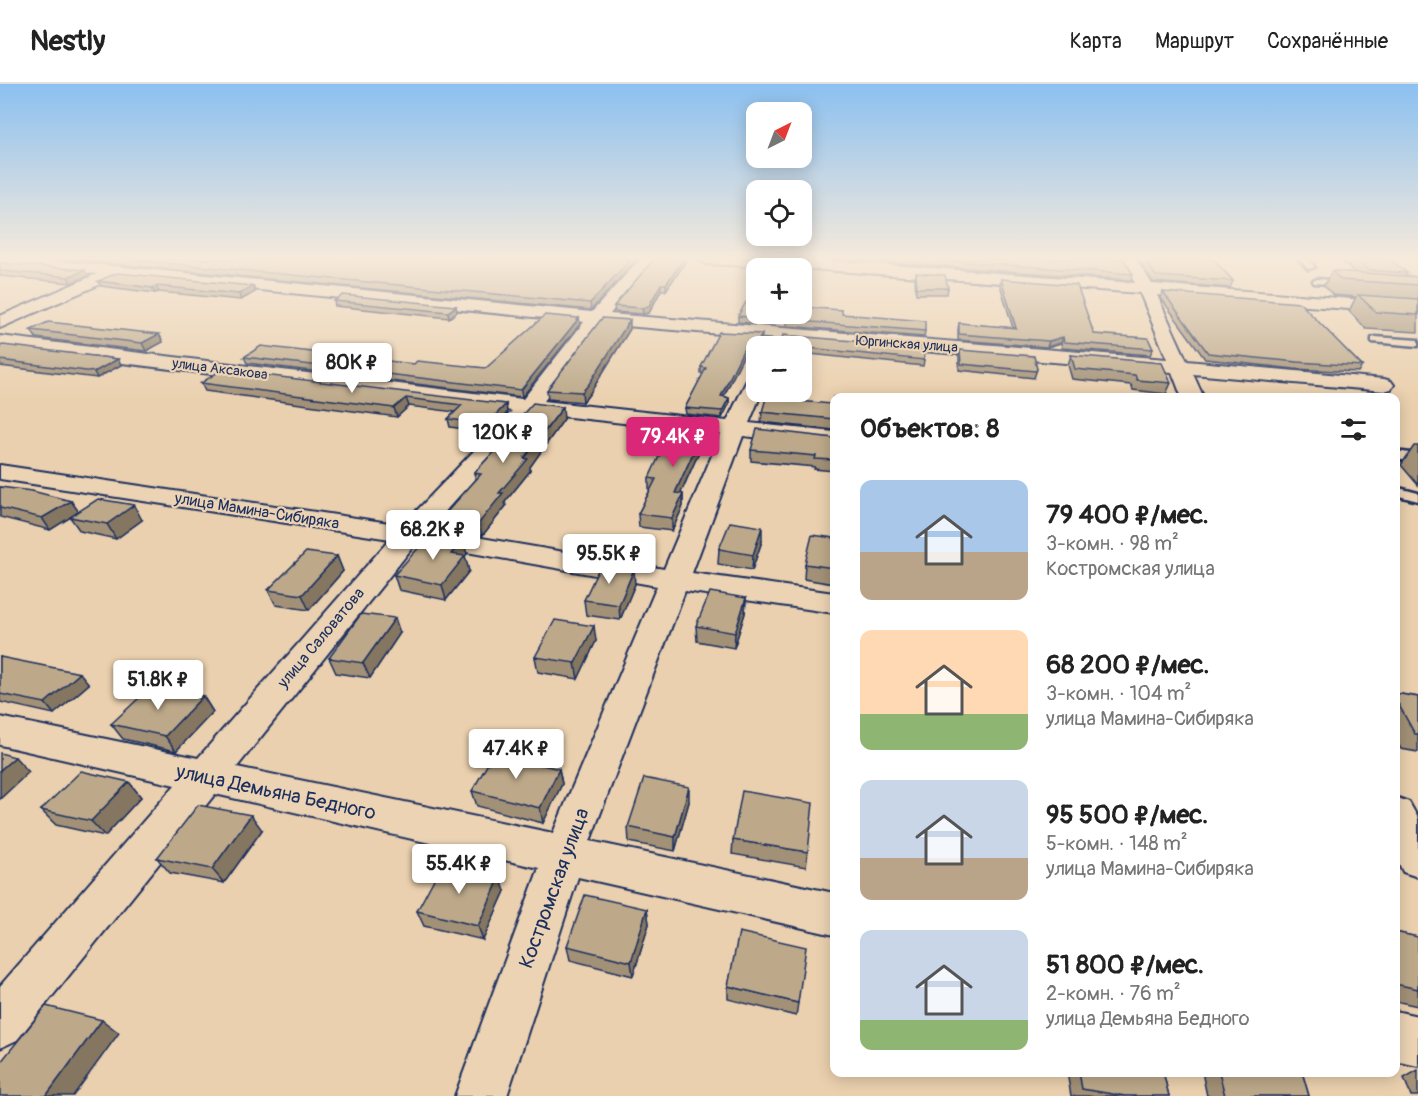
<!DOCTYPE html>
<html lang="ru">
<meta charset="utf-8">
<style>
:root{--surface:#fff;--page:#f6f6f6;--text:#222;--muted:#767676;--line:#e0e0e0;--accent:#db2777}
body{margin:0;font-family:Pangolin,sans-serif;background:var(--page);color:var(--text);height:100vh;display:flex;flex-direction:column;font-size:22px;white-space:nowrap}
*{box-sizing:border-box;margin:0}
p{font-size:20px;color:var(--muted)}
.icon{flex:none;width:33px;height:33px;fill:none;stroke:currentColor;stroke-width:2;stroke-linecap:round;stroke-linejoin:round}
.map{position:relative;flex:1;overflow:hidden}
.drawer{position:absolute;left:830px;top:309px;width:570px;height:684px;display:flex;flex-direction:column;background:var(--surface);border-radius:12px;box-shadow:0 3px 15px #0003}
.drawer>*{flex:none}
.needle{width:39px;rotate:42deg}
.controls{position:absolute;left:746px;top:18px;display:grid;gap:12px}
.controls a{display:grid;place-items:center;width:66px;height:66px;border-radius:12px;background:var(--surface);box-shadow:0 3px 15px #0003;font-size:30px}
.price{position:absolute;translate:-50% -51px;padding:0 14px;border-radius:6px;background:#fff;color:#222;font-size:20px;line-height:39px;filter:drop-shadow(0 2px 3px #0008)}
.price::after{content:'';position:absolute;left:50%;top:36px;width:18px;height:14px;margin-left:-9px;background:inherit;clip-path:polygon(0 0,100% 0,50% 100%)}
.price.on{background:var(--accent);color:#fff}
ul{padding:0;list-style:none}
li{display:flex;align-items:center;gap:18px;height:150px;padding:0 30px}
li span{display:grid;place-items:center;flex:none;width:168px;height:120px;border-radius:12px;color:#555}
li>.icon{margin-inline-start:auto}
span .icon{width:72px;height:72px;fill:#fffc;stroke-width:1}
li b{font-size:26px}
h2{display:flex;justify-content:space-between;align-items:center;height:72px;padding:0 30px;font-size:26px}
header{display:flex;align-items:center;gap:36px;box-sizing:border-box;height:84px;padding:0 30px;background:var(--surface);border-bottom:2px solid var(--line)}
header strong{font-size:28px}
nav{display:flex;gap:33px;margin-inline-start:auto;font-size:21px}
.map>svg:first-child{display:block}
</style>
<header>
<strong>Nestly</strong>
<nav><a>Карта</a><a>Маршрут</a><a>Сохранённые</a></nav>
</header>
<div class="map">
<svg width="1418" height="1012" viewBox="0 0 1418 1012">
<rect width="100%" height="100%" fill="#ead0ae"/>
<filter id="ink" filterUnits="userSpaceOnUse"><feTurbulence type="fractalNoise" baseFrequency=".0167" numOctaves="2"/><feDisplacementMap in="SourceGraphic" scale="12" xChannelSelector="R" yChannelSelector="G"/><feConvolveMatrix kernelMatrix="1 2 1 2 8 2 1 2 1" color-interpolation-filters="sRGB"/></filter>
<g filter="url(#ink)">
<g fill="none" stroke-linecap="round" stroke-linejoin="round">
<defs>
<g id="lane">
<path d="M1299,175H1307L1315,183L1308,185Z"/>
<path d="M1317,195L1346,197L1350,199L1346,201L1314,199L1313,197Z"/>
<path d="M1375,253L1418,256V262L1372,258V254Z"/>
<path d="M1395,367L1418,370V378L1395,375Z"/>
<path d="M1395,403L1418,409V417L1395,411Z"/>
</g>
<g id="street">
<path d="M0,175L82,179L592,228L640,175H656L610,230L1167,275L1140,209L810,185L707,180L699,175H810L1135,199L1120,175H1136L1152,200L1418,220V230L1157,211L1187,277L1384,295L1391,297L1394,301L1391,305L1384,307L1193,290L1204,314H1182L1172,288L602,240L544,317L727,337L746,298L749,294L756,292V308H762L749,339L834,348V362L743,352L692,489L834,509V529L685,507L590,757L834,809V851L578,793L507,1012H455L539,784L215,710L17,956L0,964V902L175,701L0,661V633L198,674L390,455L0,395V381L403,441L512,327L0,264V252L523,315L584,238L119,192L0,244V232L97,190L0,182ZM534,329L721,350L664,485L429,445ZM416,459L657,502L553,749L237,683Z"/>
<path d="M1395,713L1409,718L1418,734V793L1403,788L1395,771Z"/>
<path d="M1395,927L1418,932V982L1395,977Z"/>
</g>
</defs>
<use href="#lane" stroke="#1b2f5e" stroke-width="5"/>
<use href="#street" stroke="#1b2f5e" stroke-width="4"/>
<use href="#lane" fill="#ecd3b4" fill-rule="evenodd"/>
<use href="#street" fill="#ecd3b4" fill-rule="evenodd"/>
</g>
<g fill="#a39177" stroke="#1b2f5e" stroke-width="1.5">
<path d="M48,175H637L591,226L82,177Z"/>
<path d="M654,175H688L666,206H661L649,229L643,230L615,228L614,222Z"/>
<path d="M842,175H1124L1133,190L1131,196Z"/>
<path d="M1138,175H1213L1233,197L1230,204L1153,198Z"/>
<path d="M1340,175H1389L1407,189L1405,192L1418,193V248L1366,245L1349,227L1356,213L1333,211L1324,202L1332,187L1355,189Z"/>
<path d="M0,179L88,192L71,199L0,192Z"/>
<path d="M916,189L948,204L947,210H916L915,195Z"/>
<path d="M1001,195L1094,250L1153,265L1150,271L1062,264L1061,259L1047,263L958,256V245L959,239L1013,244L1000,201Z"/>
<path d="M98,197L253,202L255,208L241,216L159,208L155,209L101,202Z"/>
<path d="M1163,208L1362,282L1358,288L1294,285L1205,275L1161,214Z"/>
<path d="M334,217L456,222L457,228L449,234L335,222Z"/>
<path d="M756,230H774L769,241L738,238V232Z"/>
<path d="M842,230L925,247L924,253L787,242V236Z"/>
<path d="M579,234L580,240L522,313L247,279L244,273L414,280L486,284Z"/>
<path d="M630,245L590,309L583,318L548,315L547,306Z"/>
<path d="M31,246L159,250L163,258L146,267L36,254Z"/>
<path d="M762,250L761,256L758,262H756V265L747,264L724,312L729,314V320L722,334L686,330L685,324L703,290L701,289V283Z"/>
<path d="M783,251L924,276L923,282L801,269V262H780Z"/>
<path d="M0,262L118,275L121,281L97,294L0,282Z"/>
<path d="M960,266L1037,285L1034,294L959,286V272Z"/>
<path d="M1071,271L1171,299L1166,310L1133,306L1131,301L1072,295L1068,281Z"/>
<path d="M201,299L506,320L507,329L488,348L450,343L448,335L455,328L409,322L397,333L205,307Z"/>
<path d="M834,314V346L761,338L762,328L831,320Z"/>
<path d="M564,335L530,383V387L505,418L506,422L482,452L447,444L444,431L476,396L474,389L515,345L514,340Z"/>
<path d="M713,340V351L705,368H699L681,409L683,410V422L672,447L639,443L638,430L650,406H649V394Z"/>
<path d="M834,354V387L814,385L815,383L751,377V366Z"/>
<path d="M1414,362H1418V401L1401,381Z"/>
<path d="M0,403L71,417L78,427L142,436L116,455L80,447L70,433L50,446L0,433Z"/>
<path d="M834,454V500L804,495L805,480Z"/>
<path d="M762,457L752,486L718,480L719,465Z"/>
<path d="M467,470L465,472L469,487L446,516L399,506L394,491Z"/>
<path d="M337,472L343,487L309,526L276,521L268,506Z"/>
<path d="M635,500L620,536L586,531L584,516Z"/>
<path d="M746,514L745,529L734,564L697,557L696,542Z"/>
<path d="M400,549L370,594L336,589L329,574Z"/>
<path d="M596,557L578,595L538,588L535,573Z"/>
<path d="M0,573L89,600L54,630L0,618Z"/>
<path d="M1395,609L1418,613V668L1401,665L1395,654Z"/>
<path d="M203,612L213,628L176,667L123,655L111,640Z"/>
<path d="M559,685L562,700L543,739L477,722L472,707Z"/>
<path d="M129,698L141,713L105,752L56,741L41,726Z"/>
<path d="M689,718L675,767L629,758L628,743Z"/>
<path d="M262,746L224,799L170,789L157,774Z"/>
<path d="M733,756L808,768L806,783L732,770Z"/>
<path d="M505,807L483,856L424,842L417,827Z"/>
<path d="M647,825L649,840L633,892L570,876L567,862Z"/>
<path d="M1395,848L1418,853V922L1395,917Z"/>
<path d="M728,902L798,919L796,932L728,915Z"/>
<path d="M1418,986V1012H1411L1404,994Z"/>
<path d="M1067,988H1163L1169,1012H1071Z"/>
<path d="M1202,988H1302L1309,1012H1207Z"/>
</g>
<g fill="#847661" stroke="#1b2f5e" stroke-width="1.5">
<path d="M631,175H637L591,226L590,219Z"/>
<path d="M684,175H688L666,206V200Z"/>
<path d="M85,186L88,192L71,199L68,193Z"/>
<path d="M661,200V206L649,229L643,230L642,224Z"/>
<path d="M156,202L159,208L155,209L152,204Z"/>
<path d="M253,202L255,208L241,216L239,210Z"/>
<path d="M456,222L457,228L449,234L448,228Z"/>
<path d="M772,230H774L769,241V235Z"/>
<path d="M579,234L580,240L522,313L521,306Z"/>
<path d="M630,236V245L590,309L583,318L582,308Z"/>
<path d="M159,250L163,258L146,267L142,259Z"/>
<path d="M762,250L761,256L758,262H757V259Z"/>
<path d="M1063,253L1061,259L1047,263L1049,257Z"/>
<path d="M747,258V264L721,318V312Z"/>
<path d="M118,275L121,281L97,294L94,288Z"/>
<path d="M406,314L409,322L397,333L394,324Z"/>
<path d="M729,314V320L722,334V327Z"/>
<path d="M506,320L507,329L488,348L487,340Z"/>
<path d="M563,323L564,335L530,383V387L505,418L506,422L482,452L479,439L499,409Z"/>
<path d="M713,340V351L705,368V356Z"/>
<path d="M699,356V368L675,421V409Z"/>
<path d="M683,410V422L672,447V434Z"/>
<path d="M71,417L79,428L50,446L42,434Z"/>
<path d="M134,421L142,436L116,455L107,440Z"/>
<path d="M762,443V457L752,486L753,471Z"/>
<path d="M463,456L467,470L465,472L469,487L446,516L442,501L451,470Z"/>
<path d="M337,472L343,487L309,526L302,511Z"/>
<path d="M634,485L635,500L620,536L619,521Z"/>
<path d="M746,514L745,529L734,564L735,549Z"/>
<path d="M395,534L400,549L370,594L363,579Z"/>
<path d="M594,542L596,557L578,595L575,579Z"/>
<path d="M80,589L89,600L54,630L45,619Z"/>
<path d="M203,612L213,628L176,667L165,652Z"/>
<path d="M15,673L29,688L0,715V686Z"/>
<path d="M559,685L562,700L543,739L540,724Z"/>
<path d="M129,698L141,713L105,752L91,737Z"/>
<path d="M689,703V718L675,767V753Z"/>
<path d="M251,731L262,746L224,799L212,785Z"/>
<path d="M500,793L505,807L483,856L478,842Z"/>
<path d="M647,825L649,840L633,892L631,878Z"/>
<path d="M102,936L119,949L73,1012H46Z"/>
</g>
<g fill="#bda98a" stroke="#1b2f5e" stroke-width="1.5">
<path d="M123,175H631L590,219Z"/>
<path d="M654,175H684L666,200H661L649,222L642,224L614,222Z"/>
<path d="M922,175H1123L1133,190Z"/>
<path d="M1144,175H1213L1233,197L1156,192Z"/>
<path d="M1357,175H1389L1407,189L1369,186Z"/>
<path d="M0,179L85,186L68,193L61,192L0,187Z"/>
<path d="M1332,187L1418,193V201L1341,196Z"/>
<path d="M117,189L253,202L239,210L156,202L152,204L98,197Z"/>
<path d="M916,189L945,191L948,204H917Z"/>
<path d="M1001,195L1077,201L1094,250L1148,254L1153,265L1064,258L1063,253L1049,257L959,250V239L1016,244Z"/>
<path d="M1163,208L1300,219L1362,282L1297,278L1208,269Z"/>
<path d="M343,211L456,222L448,228L334,217Z"/>
<path d="M1358,211L1418,215V231L1376,228Z"/>
<path d="M746,218L756,219V230H772L769,235L738,232Z"/>
<path d="M801,223L842,226V230L925,237V247L787,236L789,230H801Z"/>
<path d="M545,231L579,234L521,306L244,273L261,262L414,280L417,277L486,284Z"/>
<path d="M602,234L630,236L589,300L582,308L547,306Z"/>
<path d="M48,238L159,250L142,259L31,246Z"/>
<path d="M719,248L762,250L757,259L747,258L721,312L729,314L722,327L685,324L706,284L701,283Z"/>
<path d="M783,251L924,263V276L780,261Z"/>
<path d="M3,261L118,275L94,288L0,276V262Z"/>
<path d="M960,266L1034,272L1037,285L1036,287L961,280Z"/>
<path d="M1071,271L1162,279L1171,299L1137,296L1135,291L1075,285Z"/>
<path d="M221,286L506,320L487,340L448,335L462,321L406,314L394,324L201,299Z"/>
<path d="M833,313L839,314H834V335L762,328L766,314L831,320Z"/>
<path d="M533,319L563,323L524,374L528,375L499,409H503L479,439L444,431L481,390L474,389L519,341L514,340Z"/>
<path d="M676,336L713,340L705,356H699L675,409L683,410L672,434L638,430L656,395L649,394Z"/>
<path d="M757,345L834,354V376L815,375L816,372L751,366Z"/>
<path d="M0,403L32,407L71,417L42,434L0,424Z"/>
<path d="M98,415L134,421L107,440L70,433Z"/>
<path d="M730,438L762,443L753,471L719,465Z"/>
<path d="M431,450L463,456L451,470L465,472L442,501L394,491Z"/>
<path d="M812,451L834,454V484L805,480Z"/>
<path d="M306,468L337,472L302,511L268,506Z"/>
<path d="M601,480L634,485L619,521L584,516Z"/>
<path d="M710,508L746,514L735,549L696,542Z"/>
<path d="M361,530L395,534L363,579L329,574Z"/>
<path d="M555,536L594,542L575,579L535,573Z"/>
<path d="M0,573L80,589L45,619L0,610Z"/>
<path d="M153,601L203,612L165,652L111,640Z"/>
<path d="M1395,609L1418,613V650H1415L1395,614Z"/>
<path d="M0,669L15,673L0,686Z"/>
<path d="M494,669L559,685L540,724L472,707Z"/>
<path d="M81,687L129,698L91,737L41,726Z"/>
<path d="M644,694L689,703L675,753L628,743Z"/>
<path d="M742,707L813,719L808,768L733,756Z"/>
<path d="M198,721L251,731L212,785L157,774Z"/>
<path d="M442,780L500,793L478,842L417,827Z"/>
<path d="M585,811L647,825L631,878L567,862Z"/>
<path d="M739,848L806,863L798,919L728,902Z"/>
<path d="M1395,848L1418,853V905L1395,900Z"/>
<path d="M46,922L102,936L46,1012H0V979Z"/>
<path d="M1079,988H1163L1169,1012H1125L1082,1005Z"/>
<path d="M1219,988H1302L1309,1012H1225Z"/>
</g>
</g>
<linearGradient id="sky" x2="0" y2="1"><stop stop-color="#8bc0f0"/><stop offset="0.55" stop-color="#f6eadb"/><stop offset="1" stop-color="#f6eadb" stop-opacity="0"/></linearGradient>
<rect width="1418" height="317" fill="url(#sky)"/>
<g text-anchor="middle" dominant-baseline="central" stroke-width="4.5" stroke-linejoin="round" paint-order="stroke">
<g font-size="14" fill="#1b2f5e" stroke="#ecd3b4">
<text transform="translate(907 260) rotate(4)">Юргинская улица</text>
<text transform="translate(220 285) rotate(7)">улица Аксакова</text>
</g>
<g font-size="16" fill="#1b2f5e" stroke="#ecd3b4">
<text transform="translate(257 427) rotate(9)">улица Мамина-Сибиряка</text>
<text transform="translate(321 554) rotate(-50)">улица Саловатова</text>
</g>
<g font-size="20" fill="#1b2f5e" stroke="#ecd3b4">
<text transform="translate(276 708) rotate(12)">улица Демьяна Бедного</text>
<text transform="translate(554 804) rotate(-70)">Костромская улица</text>
</g>
</g>
</svg>
<div class="controls">
<a><svg class="needle" viewBox="-14 -14 28 28"><path d="M0-13l5 13h-10z" fill="#e53935"/><path d="M0 13l5-13h-10z" fill="#767676"/></svg></a>
<a><svg class="icon" aria-label="locate" viewBox="0 0 24 24"><circle cx="12" cy="12" r="6"/><path d="M12 2v4M12 18v4M2 12h4M18 12h4"/></svg></a>
<a>+</a>
<a>−</a>
</div>
<b class="price" style="left:352px;top:310px">80K ₽</b>
<b class="price" style="left:503px;top:380px">120K ₽</b>
<b class="price on" style="left:673px;top:384px">79.4K ₽</b>
<b class="price" style="left:433px;top:477px">68.2K ₽</b>
<b class="price" style="left:609px;top:501px">95.5K ₽</b>
<b class="price" style="left:158px;top:627px">51.8K ₽</b>
<b class="price" style="left:516px;top:696px">47.4K ₽</b>
<b class="price" style="left:459px;top:811px">55.4K ₽</b>
<section class="drawer">
<h2>Объектов: 8<svg class="icon" aria-label="filters" viewBox="0 0 24 24"><path d="M4 7h16M4 17h16"/><circle cx="9" cy="7" r="2"/><circle cx="15" cy="17" r="2"/></svg></h2>
<ul>
<li><span style="background:linear-gradient(#a9c7e8 60%,#b9a48a 0)"><svg class="icon" aria-label="home" viewBox="0 0 24 24"><path d="M3 11l9-7 9 7M6 9v11h12V9"/></svg></span><div><b>79 400 ₽/мес.</b><p>3-комн. · 98 m²</p><p>Костромская улица</p></div></li>
<li><span style="background:linear-gradient(#ffd9b3 70%,#8fb573 0)"><svg class="icon" aria-label="home" viewBox="0 0 24 24"><path d="M3 11l9-7 9 7M6 9v11h12V9"/></svg></span><div><b>68 200 ₽/мес.</b><p>3-комн. · 104 m²</p><p>улица Мамина-Сибиряка</p></div></li>
<li><span style="background:linear-gradient(#c9d6e8 65%,#b9a48a 0)"><svg class="icon" aria-label="home" viewBox="0 0 24 24"><path d="M3 11l9-7 9 7M6 9v11h12V9"/></svg></span><div><b>95 500 ₽/мес.</b><p>5-комн. · 148 m²</p><p>улица Мамина-Сибиряка</p></div></li>
<li><span style="background:linear-gradient(#c9d6e8 75%,#8fb573 0)"><svg class="icon" aria-label="home" viewBox="0 0 24 24"><path d="M3 11l9-7 9 7M6 9v11h12V9"/></svg></span><div><b>51 800 ₽/мес.</b><p>2-комн. · 76 m²</p><p>улица Демьяна Бедного</p></div></li>
</ul>
</section>
</div>
